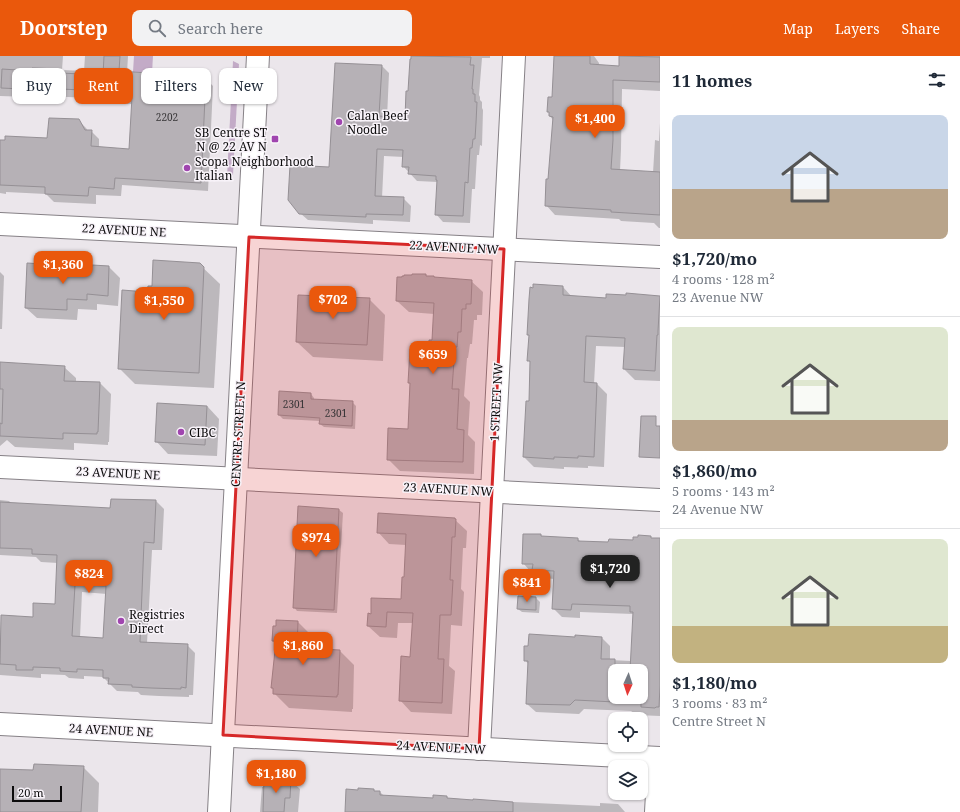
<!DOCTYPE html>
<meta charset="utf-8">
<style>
:root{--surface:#fff;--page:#f2f2f3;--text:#1f2937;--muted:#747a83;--line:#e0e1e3;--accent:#ea580c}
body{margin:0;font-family:"Noto Serif",serif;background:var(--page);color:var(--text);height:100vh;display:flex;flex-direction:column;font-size:15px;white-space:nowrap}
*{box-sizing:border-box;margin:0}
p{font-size:13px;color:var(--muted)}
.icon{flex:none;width:22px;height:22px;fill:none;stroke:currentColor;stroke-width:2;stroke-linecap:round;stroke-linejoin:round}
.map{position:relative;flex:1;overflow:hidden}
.sheet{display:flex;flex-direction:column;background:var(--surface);width:300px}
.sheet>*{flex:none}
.hud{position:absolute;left:12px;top:12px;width:380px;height:36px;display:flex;gap:8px}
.needle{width:26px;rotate:183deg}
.buttons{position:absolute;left:608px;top:608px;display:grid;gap:8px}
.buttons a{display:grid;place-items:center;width:40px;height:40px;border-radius:8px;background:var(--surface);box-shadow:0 1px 3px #0004;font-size:20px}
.scale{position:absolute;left:12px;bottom:10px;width:50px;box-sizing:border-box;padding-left:4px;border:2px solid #0c0b0c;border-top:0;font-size:11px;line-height:14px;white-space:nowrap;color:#0c0b0c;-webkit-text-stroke:3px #f8f3f9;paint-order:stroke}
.price{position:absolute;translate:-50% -34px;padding:0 9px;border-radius:8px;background:var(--accent);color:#fff;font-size:13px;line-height:26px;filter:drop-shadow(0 1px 2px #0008)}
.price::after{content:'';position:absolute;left:50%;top:24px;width:12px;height:9px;margin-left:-6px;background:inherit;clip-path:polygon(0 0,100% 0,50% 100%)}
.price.selected{background:#222;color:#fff}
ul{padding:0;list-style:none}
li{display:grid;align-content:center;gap:8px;height:212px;padding:0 12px}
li+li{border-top:1px solid var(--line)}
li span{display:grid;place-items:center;height:124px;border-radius:8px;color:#555}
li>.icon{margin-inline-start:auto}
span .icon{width:72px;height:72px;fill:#fffc;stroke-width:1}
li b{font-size:17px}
h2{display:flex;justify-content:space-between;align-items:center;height:48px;padding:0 12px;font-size:17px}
.pill{padding:0 14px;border-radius:8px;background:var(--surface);box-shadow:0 1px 3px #0004;font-size:14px;line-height:36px}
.pill.selected{background:var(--accent);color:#fff}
header{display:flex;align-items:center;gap:24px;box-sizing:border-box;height:56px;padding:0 20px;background:var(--accent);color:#fff}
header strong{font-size:19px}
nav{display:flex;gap:22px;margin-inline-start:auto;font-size:14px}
.search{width:280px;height:36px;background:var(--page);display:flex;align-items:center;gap:10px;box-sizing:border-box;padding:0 14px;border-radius:8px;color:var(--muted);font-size:15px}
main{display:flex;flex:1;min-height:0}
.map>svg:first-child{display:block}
</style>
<header>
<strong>Doorstep</strong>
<div class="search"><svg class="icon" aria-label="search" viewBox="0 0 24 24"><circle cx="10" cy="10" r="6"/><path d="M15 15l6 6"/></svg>Search here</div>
<nav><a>Map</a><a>Layers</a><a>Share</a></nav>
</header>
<main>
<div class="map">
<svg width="660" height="756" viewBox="0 0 660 756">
<rect width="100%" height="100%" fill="#ebe6eb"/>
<g fill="#c3abc7">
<path d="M134,0H153L152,17L133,16Z"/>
<path d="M233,5L239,8L233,119L227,121Z"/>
</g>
<g fill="#0003" fill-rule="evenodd">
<path d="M0,0H63L62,14L84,15L85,0H128L127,17L205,22L213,30L208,135L122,129L121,140L96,139V148L54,146L46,138L6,136V138L0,137V85L48,83L78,64L86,72L88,75H91L99,83V92L130,94L133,48L110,47L108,46L90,45L87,42L30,39V41L0,40Z"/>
<path d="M405,0H490V2H482L479,39L480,41V44L482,46V52L483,54L482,90L480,89L479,99H477L475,133H472L470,167L443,166L436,158L438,126L417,125L403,110L404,101L384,100L382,142H403L411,150L410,166L373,164V168L308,164L300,157L330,112L382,10L389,17L387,62L406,63L409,36L411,0Z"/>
<path d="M555,0H594L599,7V10L620,11V0H660V35L622,33L621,93L620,115L653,117L655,84L659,85L660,67V172H659L654,167L621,165L619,163L555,159L546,149L549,124L553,64L550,60V57L548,55L553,42Z"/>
<path d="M199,208L220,228L214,332L135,328L119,312L148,237L153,231Z"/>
<path d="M109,211L120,222L118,250L97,248V254L78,253L77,264L37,262L26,252L93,212Z"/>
<path d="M0,216L4,220L2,273H0Z"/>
<path d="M426,219L427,221L471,225L483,236L482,259H477V264H474L472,288H470L468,302H467L464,340L470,346L468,379L475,386L474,418L400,415L388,403L409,374L411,328L409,327L430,295L433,285L434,258L409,256L397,245Z"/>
<path d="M563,231L572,241L607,243L627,240V238L660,241V325L635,324L624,313L626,291L596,290L594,328H597L607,338L604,411L588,410V412L564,411V413L534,411L524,401L530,346L531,307L528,304L529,280L528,278Z"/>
<path d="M369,243L385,259L383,305L313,301L297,286Z"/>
<path d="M0,307L64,311L76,322V326L100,327L111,338L109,386H108V389L74,387V394L15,391L7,384L0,390Z"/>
<path d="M311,338L314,342V344L352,346L356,350L355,373L324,371L320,368V365L283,363L279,359Z"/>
<path d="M207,350L219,363L217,400L168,398L156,385Z"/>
<path d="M0,444L9,445L11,447L111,453L112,444L156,445L164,453L162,494H152L147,587L187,589L195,597L193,639H189V641L159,640L141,639L138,636L117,635L103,621L84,620V623L69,622L65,619L41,618V622L0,619V584L34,562L56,549L58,507L41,506L36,501L0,499ZM82,536L107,538L104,583L80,582Z"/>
<path d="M299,451L339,454L343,457L337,557L297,555L294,551Z"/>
<path d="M454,463L467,475L466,492H463L461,533L464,536L462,570L451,569L449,610L455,615L452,658L411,656L400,644L411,602L413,567H398L397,582L380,581L368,570L371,559L402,544L405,522L406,489L389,488L378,476Z"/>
<path d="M541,479L542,481L578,483L581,486L609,487L634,485L650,481L653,483H660V660L637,659L631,655L584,653L579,658L536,656L527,648L529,609L525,604L576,582H602L610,590V604L631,605L634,559L633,558L580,556V562L562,561L553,552L555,523L542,522L536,516H531L523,507ZM615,615H641V641H615Z"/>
<path d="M519,541L536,542L540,546L539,557L522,556L518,553Z"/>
<path d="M298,566L312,580V593L340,595L354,609L353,653H352V656L289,652L274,637V634L272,632L276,588L273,585L277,571Z"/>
<path d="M83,711L99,727L98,756H0V714L34,716Z"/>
<path d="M290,724L300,733L298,756H260L262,731H265Z"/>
<path d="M374,734L375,736H380L384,740L434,743L447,741L449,743L600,750V747L618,748L625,756H346Z"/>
</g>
<g fill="#b6b1b6" stroke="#959095" fill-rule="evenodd">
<path d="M104,0H120L119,15L206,21L201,127L115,122L114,133L89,131L88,140L45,138V131L0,129V84H5V80L47,82L49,62L79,63L85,74H92L91,90L129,93L132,41L101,40V38L81,37V34L22,31V33L1,32L2,13L32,15V12L61,13L60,17L103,19Z"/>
<path d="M411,0L471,1L470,9H474L472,33H473V38H475V46H477L476,67L475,83H473L472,92H470L468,127L465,126L463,160L435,159L437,124H436V120L408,118L409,111H402L403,94L377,93L375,140L404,141L403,159L366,158V161L299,158L288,144L290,109L329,111L335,7L382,9L379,60L405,62L406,35H408L410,3H411Z"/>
<path d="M554,0H590V8L619,10V0L660,1V26L613,24V84L611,113L660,116V159L611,156V154L545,150L546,123H548L553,61L549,60V56H547L548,41H552Z"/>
<path d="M153,204L200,207L204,211L199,317L118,313L122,234L147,236L148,230H152Z"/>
<path d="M27,207L92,211V209L109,210L108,240L87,238V244L67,243V254L25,252Z"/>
<path d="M412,218H426V220H434V221L472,224L471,248H466V253H462L461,276H458L457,291H455L452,333H459L457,373L464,374L463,406L387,404L388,372L408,373L410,327H408L410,293L429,294V284H432L434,247L396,245L397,221H402V220H404V219H412Z"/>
<path d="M533,228L563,230V239L606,242V238L626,239V237L660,240L658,275V279H657L655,315L623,313L625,282L586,280L584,326L597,327L594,401L578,400V402L554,401V403L523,401L526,345H529L530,305H527L529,279H527L529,243L530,231L533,232Z"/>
<path d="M298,239L370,242L367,289L296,286Z"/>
<path d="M0,306L65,310L64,325L100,326L98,376H97V378L63,377V383L0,380V367L2,368L3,333H0Z"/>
<path d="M279,335L311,337V343L353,345L352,370L319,368L320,362L278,359Z"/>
<path d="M157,347L207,350L205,389L155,386Z"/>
<path d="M641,360H656V370H660V402L639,401Z"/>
<path d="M111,443L156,444L154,487L144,486L140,586L188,588L186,632L181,631V633L151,632L132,631V629L108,628L109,622H103V614L77,613V616L60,615V612L33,611V614H16V609L0,608L1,559L33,561V547L55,548L57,499L32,498V493L0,492V446L110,452ZM75,529L106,530L103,582L72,580Z"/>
<path d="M298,450L339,453L334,554L293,552Z"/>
<path d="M378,457L455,462V463H456L455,481H452L450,524H453L451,559H440L438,603H444L442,647L399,645L401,600L410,601L413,557L387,556L386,571L367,570L368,557L371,558V542L401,543L402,521H404L406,478L377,477Z"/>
<path d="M523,478H541V480L578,482V485L608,486L609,483L633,484V481H638V479L651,480V482H660V630L659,651H656L655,652L641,651V615H630L633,556H630V550L572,548L571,554L552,553L554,515L532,514L533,508H522Z"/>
<path d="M518,540L536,541V554L517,553Z"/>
<path d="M276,564L298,565L297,592L340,594L338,639H337V641L273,638V632H271L276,585H272L273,570H276Z"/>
<path d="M529,578L575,581V579L602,581L601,603H615V646L575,644L570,649L526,648L528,605H524V590H528Z"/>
<path d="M34,708L84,710L81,756H0V713L33,714Z"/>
<path d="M264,722L291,723L290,742H285L284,756H263Z"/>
<path d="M358,732L374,733V735H380V739L433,742V739L447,740V742L473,744V743L513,746V756H345L346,733L358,734Z"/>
</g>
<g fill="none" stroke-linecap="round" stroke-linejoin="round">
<defs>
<g id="minor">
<path d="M0,168L660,201"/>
<path d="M0,411L660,444"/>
<path d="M0,668L660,702"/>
<path d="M479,693L514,0"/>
<path d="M656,756L659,702"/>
</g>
<path id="major" d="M219,756C232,504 244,252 258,0"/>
</defs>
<use href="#minor" stroke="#868186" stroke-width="24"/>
<use href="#major" stroke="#868186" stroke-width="24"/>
<use href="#minor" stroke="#fff" stroke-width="22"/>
<use href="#major" stroke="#fff" stroke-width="22"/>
</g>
<path fill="#d62828" fill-opacity="0.2" stroke="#d62828" stroke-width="3" stroke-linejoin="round" d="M249,181L504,193L479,693L223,679Z"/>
<g fill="#a045af" stroke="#f8f3f9" stroke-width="1.5">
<circle cx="339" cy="66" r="4"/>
<rect x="271" y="79" width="8" height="8" rx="2"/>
<circle cx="187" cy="112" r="4"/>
<circle cx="181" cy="376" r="4"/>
<circle cx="121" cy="565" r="4"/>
</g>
<g text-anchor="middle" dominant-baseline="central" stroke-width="3" stroke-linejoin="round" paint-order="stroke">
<g font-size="10" fill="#363436">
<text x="167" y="61">2202</text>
<text x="294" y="348">2301</text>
<text x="336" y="357">2301</text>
</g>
<g font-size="12" fill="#0c0b0c" stroke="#f8f3f9" text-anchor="start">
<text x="347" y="59">Calan Beef<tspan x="347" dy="14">Noodle</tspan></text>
<text x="267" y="76" text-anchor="end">SB Centre ST<tspan x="267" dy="14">N @ 22 AV N</tspan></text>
<text x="195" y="105">Scopa Neighborhood<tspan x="195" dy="14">Italian</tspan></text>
<text x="189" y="376">CIBC</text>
<text x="129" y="558">Registries<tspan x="129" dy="14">Direct</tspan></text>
</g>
<g font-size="12" fill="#0c0b0c" stroke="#f8f3f9">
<text transform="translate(124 174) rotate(3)">22 AVENUE NE</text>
<text transform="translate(454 191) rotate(3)">22 AVENUE NW</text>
<text transform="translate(496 346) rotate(-87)">1 STREET NW</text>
<text transform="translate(238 378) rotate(-87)">CENTRE STREET N</text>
<text transform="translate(118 417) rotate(3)">23 AVENUE NE</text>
<text transform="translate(448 433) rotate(3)">23 AVENUE NW</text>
<text transform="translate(111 674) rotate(3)">24 AVENUE NE</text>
<text transform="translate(441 691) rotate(3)">24 AVENUE NW</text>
</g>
</g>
</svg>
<div class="buttons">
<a><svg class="needle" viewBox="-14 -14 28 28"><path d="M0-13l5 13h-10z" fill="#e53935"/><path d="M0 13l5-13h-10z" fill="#747a83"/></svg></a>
<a><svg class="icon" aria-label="locate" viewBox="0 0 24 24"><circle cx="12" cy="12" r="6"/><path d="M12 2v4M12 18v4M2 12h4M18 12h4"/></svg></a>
<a><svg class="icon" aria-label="layers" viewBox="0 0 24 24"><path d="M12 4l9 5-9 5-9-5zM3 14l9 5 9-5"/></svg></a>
</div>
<div class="scale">20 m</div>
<b class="price" style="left:595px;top:83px">$1,400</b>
<b class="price" style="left:63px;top:229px">$1,360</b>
<b class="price" style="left:333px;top:264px">$702</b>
<b class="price" style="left:164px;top:265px">$1,550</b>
<b class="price" style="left:433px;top:319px">$659</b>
<b class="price" style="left:316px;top:502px">$974</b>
<b class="price selected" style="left:610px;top:533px">$1,720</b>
<b class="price" style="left:89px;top:538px">$824</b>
<b class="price" style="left:527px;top:547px">$841</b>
<b class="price" style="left:303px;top:610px">$1,860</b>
<b class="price" style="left:276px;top:738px">$1,180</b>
<div class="hud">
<a class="pill">Buy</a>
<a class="pill selected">Rent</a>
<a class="pill">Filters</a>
<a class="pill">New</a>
</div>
</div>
<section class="sheet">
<h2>11 homes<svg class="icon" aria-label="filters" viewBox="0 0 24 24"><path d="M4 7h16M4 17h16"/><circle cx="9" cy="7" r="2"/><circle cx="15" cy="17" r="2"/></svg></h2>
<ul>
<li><span style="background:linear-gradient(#c9d6e8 60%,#b9a48a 0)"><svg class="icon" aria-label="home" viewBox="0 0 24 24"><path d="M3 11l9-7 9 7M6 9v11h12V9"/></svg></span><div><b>$1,720/mo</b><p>4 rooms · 128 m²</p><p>23 Avenue NW</p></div></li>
<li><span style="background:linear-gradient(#dfe7d0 75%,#b9a48a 0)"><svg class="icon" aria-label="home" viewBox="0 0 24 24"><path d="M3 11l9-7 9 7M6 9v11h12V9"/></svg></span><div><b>$1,860/mo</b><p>5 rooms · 143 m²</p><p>24 Avenue NW</p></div></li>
<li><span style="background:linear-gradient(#dfe7d0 70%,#c2b280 0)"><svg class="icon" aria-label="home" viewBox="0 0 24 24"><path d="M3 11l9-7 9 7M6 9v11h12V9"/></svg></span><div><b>$1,180/mo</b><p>3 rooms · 83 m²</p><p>Centre Street N</p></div></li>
</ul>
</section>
</main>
